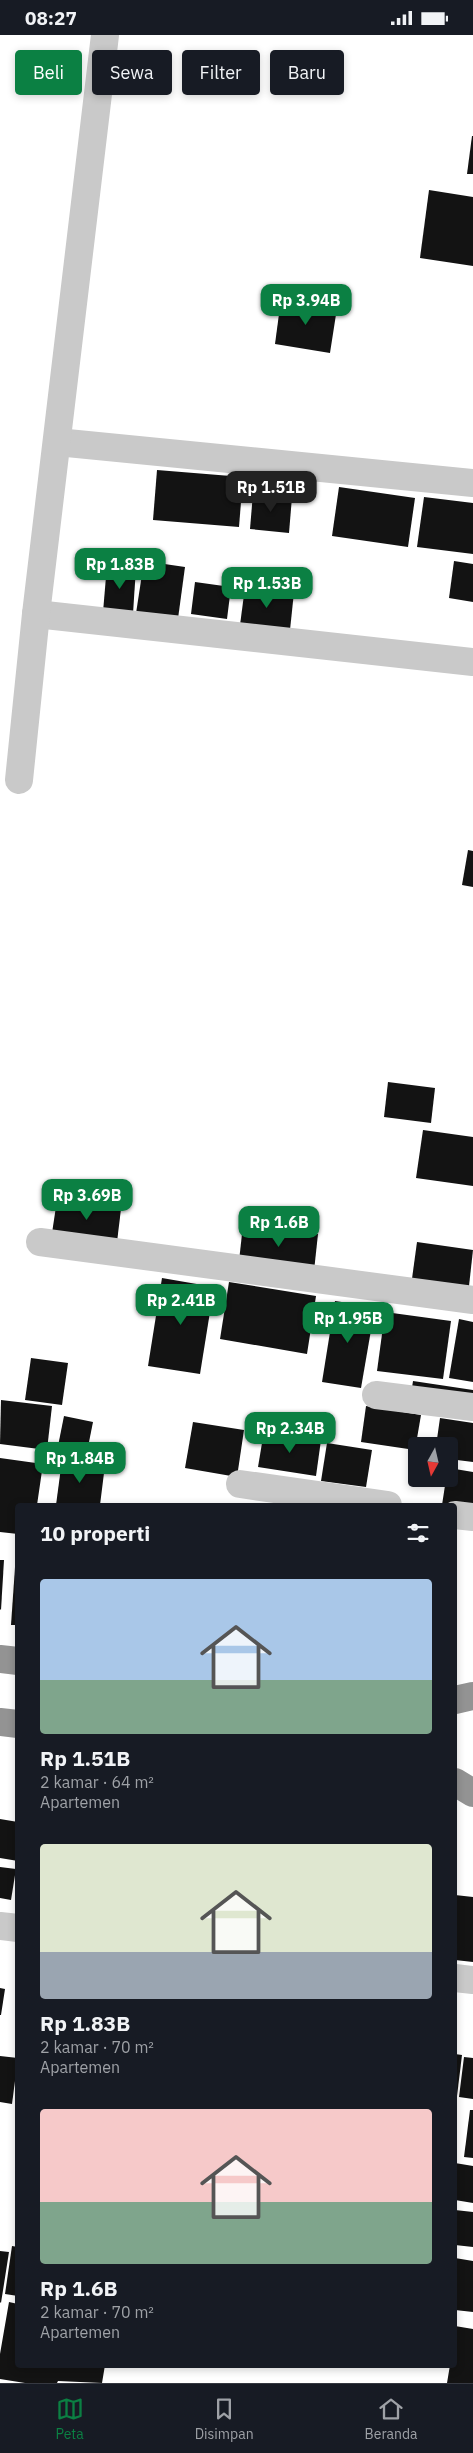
<!DOCTYPE html>
<html lang="id">
<meta charset="utf-8">
<style>
:root{--surface:#171b24;--page:#242831;--text:#f1f3f6;--muted:#9ea1a6;--line:#363941;--accent:#0b8043}
body{margin:0;font-family:"IBM Plex Sans",sans-serif;background:var(--page);color:var(--text);height:100vh;display:flex;flex-direction:column;font-size:19px;white-space:nowrap}
*{box-sizing:border-box;margin:0}
p{font-size:16px;color:var(--muted)}
.icon{flex:none;width:28px;height:28px;fill:none;stroke:currentColor;stroke-width:2;stroke-linecap:round;stroke-linejoin:round}
.map{position:relative;flex:1;overflow:hidden}
.side{position:absolute;left:15px;top:1468px;width:442px;height:865px;display:flex;flex-direction:column;background:var(--surface);border-radius:5px;box-shadow:0 2px 8px #0003}
.side>*{flex:none}
.banner{position:absolute;left:15px;top:15px;width:444px;height:45px;display:flex;gap:10px}
.needle{width:32px;rotate:188deg}
.fabs{position:absolute;left:408px;top:1402px;display:grid;gap:10px}
.fabs a{display:grid;place-items:center;width:50px;height:50px;border-radius:5px;background:var(--surface);box-shadow:0 2px 8px #0003;font-size:25px}
.price{position:absolute;translate:-50% -42px;padding:0 11px;border-radius:10px;background:var(--accent);color:#fff;font-size:16px;line-height:32px;filter:drop-shadow(0 1px 2px #0008)}
.price::after{content:'';position:absolute;left:50%;top:30px;width:15px;height:11px;margin-left:-8px;background:inherit;clip-path:polygon(0 0,100% 0,50% 100%)}
.price.current{background:#222;color:#fff}
ul{padding:0;list-style:none}
li{display:grid;align-content:center;gap:10px;height:265px;padding:0 25px}
li span{display:grid;place-items:center;height:155px;border-radius:5px;color:#555}
li>.icon{margin-inline-start:auto}
span .icon{width:90px;height:90px;fill:#fffc;stroke-width:1}
li b{font-size:21px}
h2{display:flex;justify-content:space-between;align-items:center;height:60px;padding:0 25px;font-size:21px}
.chip{padding:0 18px;border-radius:5px;background:var(--surface);box-shadow:0 2px 8px #0003;font-size:18px;line-height:45px}
.chip.current{background:var(--accent);color:#fff}
.status{display:flex;justify-content:space-between;align-items:center;height:35px;padding:0 25px;background:var(--surface);direction:ltr}
.status svg{height:14px;fill:currentColor}
.menu{display:flex;justify-content:space-around;align-items:center;height:70px;border-top:1px solid var(--line);background:var(--surface);font-size:14px;color:var(--muted)}
.menu a{display:grid;justify-items:center;gap:2px}
.menu .current{color:var(--accent)}
.map>svg:first-child{display:block}
</style>
<div class="status"><b>08:27</b><svg viewBox="0 0 49 12"><path d="M0 12V9h3v3zM5 12V6h3v6zM10 12V3h3v9zM15 12V0h3v12zM26 1h20v11H26zM47 4h2v5h-2z"/></svg></div>
<div class="map">
<svg width="473" height="2348" viewBox="0 0 473 2348">
<rect width="100%" height="100%" fill="#fff"/>
<g fill="#131313">
<path d="M472,101H473V139H467Z"/>
<path d="M429,155L473,162V231L420,223Z"/>
<path d="M281,264L337,273L330,318L275,309Z"/>
<path d="M157,435L243,442L239,492L153,485Z"/>
<path d="M339,452L415,463L408,512L332,501Z"/>
<path d="M253,458L292,462L289,498L250,494Z"/>
<path d="M424,462L473,468V519L417,512Z"/>
<path d="M144,526L185,532L177,591L135,585Z"/>
<path d="M454,526L473,529V567L449,563Z"/>
<path d="M107,530L136,532L133,579L103,577Z"/>
<path d="M195,547L231,552L227,584L191,579Z"/>
<path d="M245,552L294,557L290,595L240,590Z"/>
<path d="M468,815L473,816V852L462,850Z"/>
<path d="M388,1047L435,1053L431,1088L384,1082Z"/>
<path d="M423,1095L473,1102V1151L416,1143Z"/>
<path d="M57,1165L121,1174L117,1207L52,1198Z"/>
<path d="M243,1190L318,1199L314,1236L239,1226Z"/>
<path d="M417,1207L473,1215L468,1260L411,1251Z"/>
<path d="M162,1243L214,1252L200,1339L148,1331Z"/>
<path d="M229,1247L316,1261L307,1319L220,1304Z"/>
<path d="M335,1266L375,1272L361,1353L322,1347Z"/>
<path d="M385,1277L451,1286L443,1344L377,1336Z"/>
<path d="M459,1284L473,1287V1347L449,1343Z"/>
<path d="M31,1323L68,1328L62,1370L25,1365Z"/>
<path d="M413,1346L473,1355V1367L411,1359Z"/>
<path d="M1,1365L52,1371L47,1415L0,1409Z"/>
<path d="M366,1371L421,1380L415,1415L361,1407Z"/>
<path d="M64,1381L93,1387L87,1417L58,1411Z"/>
<path d="M440,1383L473,1388V1427L449,1424V1411H436Z"/>
<path d="M193,1387L244,1395L237,1442L185,1433Z"/>
<path d="M264,1396L321,1405L316,1441L258,1432Z"/>
<path d="M327,1408L372,1415L366,1452L321,1446Z"/>
<path d="M0,1423L43,1429L37,1470H18V1499L0,1497Z"/>
<path d="M62,1425L105,1430L100,1470H56Z"/>
<path d="M449,1433L473,1437V1477L455,1470H442L446,1444H449Z"/>
<path d="M16,1518H18V1590H11Z"/>
<path d="M0,1525H4L1,1575L0,1574Z"/>
<path d="M0,1784L18,1787V1826L0,1823Z"/>
<path d="M0,1832L16,1834L11,1865L0,1863Z"/>
<path d="M455,1860L473,1862V1927L455,1925Z"/>
<path d="M0,1953L5,1954L1,1980H0Z"/>
<path d="M455,2019L462,2020L457,2061H455Z"/>
<path d="M0,2021L18,2023L12,2069L0,2067Z"/>
<path d="M464,2022L473,2023V2064L459,2062Z"/>
<path d="M470,2075H473V2123L464,2122Z"/>
<path d="M455,2128L473,2131V2168L455,2165Z"/>
<path d="M455,2175L473,2177V2212L455,2210Z"/>
<path d="M12,2211L18,2212V2261L5,2259Z"/>
<path d="M0,2216L9,2217L1,2268L0,2267Z"/>
<path d="M455,2223L473,2226V2277L455,2275Z"/>
<path d="M9,2267L18,2269V2330H105L102,2348L58,2346L57,2348H25L0,2344V2319Z"/>
<path d="M455,2291L473,2294V2348H447L450,2330H455Z"/>
</g>
<g fill="none" stroke-linecap="round" stroke-linejoin="round">
<g stroke="#c9c9c9" stroke-width="28">
<path d="M57,407L473,448"/>
<path d="M36,579L473,627"/>
<path d="M19,745L36,579L105,0"/>
<path d="M40,1207L473,1265"/>
<path d="M376,1360L473,1372"/>
<path d="M240,1449L388,1470"/>
<path d="M455,1480L473,1482"/>
<path d="M0,1891L18,1893"/>
<path d="M455,1943L473,1945"/>
</g>
<g stroke="#939393" stroke-width="28">
<path d="M0,1624L18,1626"/>
<path d="M455,1665L473,1661"/>
<path d="M0,1687L18,1689"/>
<path d="M455,1747L473,1758"/>
</g>
</g>
</svg>
<div class="fabs">
<a><svg class="needle" viewBox="-14 -14 28 28"><path d="M0-13l5 13h-10z" fill="#e53935"/><path d="M0 13l5-13h-10z" fill="#9ea1a6"/></svg></a>
</div>
<b class="price" style="left:306px;top:291px">Rp 3.94B</b>
<b class="price current" style="left:271px;top:478px">Rp 1.51B</b>
<b class="price" style="left:120px;top:555px">Rp 1.83B</b>
<b class="price" style="left:267px;top:574px">Rp 1.53B</b>
<b class="price" style="left:87px;top:1186px">Rp 3.69B</b>
<b class="price" style="left:279px;top:1213px">Rp 1.6B</b>
<b class="price" style="left:181px;top:1291px">Rp 2.41B</b>
<b class="price" style="left:348px;top:1309px">Rp 1.95B</b>
<b class="price" style="left:290px;top:1419px">Rp 2.34B</b>
<b class="price" style="left:80px;top:1449px">Rp 1.84B</b>
<div class="banner">
<a class="chip current">Beli</a>
<a class="chip">Sewa</a>
<a class="chip">Filter</a>
<a class="chip">Baru</a>
</div>
<section class="side">
<h2>10 properti<svg class="icon" aria-label="filters" viewBox="0 0 24 24"><path d="M4 7h16M4 17h16"/><circle cx="9" cy="7" r="2"/><circle cx="15" cy="17" r="2"/></svg></h2>
<ul>
<li><span style="background:linear-gradient(#a9c7e8 65%,#7fa58c 0)"><svg class="icon" aria-label="home" viewBox="0 0 24 24"><path d="M3 11l9-7 9 7M6 9v11h12V9"/></svg></span><div><b>Rp 1.51B</b><p>2 kamar · 64 m²</p><p>Apartemen</p></div></li>
<li><span style="background:linear-gradient(#dfe7d0 70%,#9aa5b1 0)"><svg class="icon" aria-label="home" viewBox="0 0 24 24"><path d="M3 11l9-7 9 7M6 9v11h12V9"/></svg></span><div><b>Rp 1.83B</b><p>2 kamar · 70 m²</p><p>Apartemen</p></div></li>
<li><span style="background:linear-gradient(#f6c9c9 60%,#7fa58c 0)"><svg class="icon" aria-label="home" viewBox="0 0 24 24"><path d="M3 11l9-7 9 7M6 9v11h12V9"/></svg></span><div><b>Rp 1.6B</b><p>2 kamar · 70 m²</p><p>Apartemen</p></div></li>
</ul>
</section>
</div>
<nav class="menu">
<a class="current"><svg class="icon" aria-label="map" viewBox="0 0 24 24"><path d="M3 6l6-2 6 2 6-2v14l-6 2-6-2-6 2zM9 4v14M15 6v14"/></svg>Peta</a>
<a><svg class="icon" aria-label="saved" viewBox="0 0 24 24"><path d="M7 4h10v16l-5-4-5 4z"/></svg>Disimpan</a>
<a><svg class="icon" aria-label="home" viewBox="0 0 24 24"><path d="M3 11l9-7 9 7M6 9v11h12V9"/></svg>Beranda</a>
</nav>
